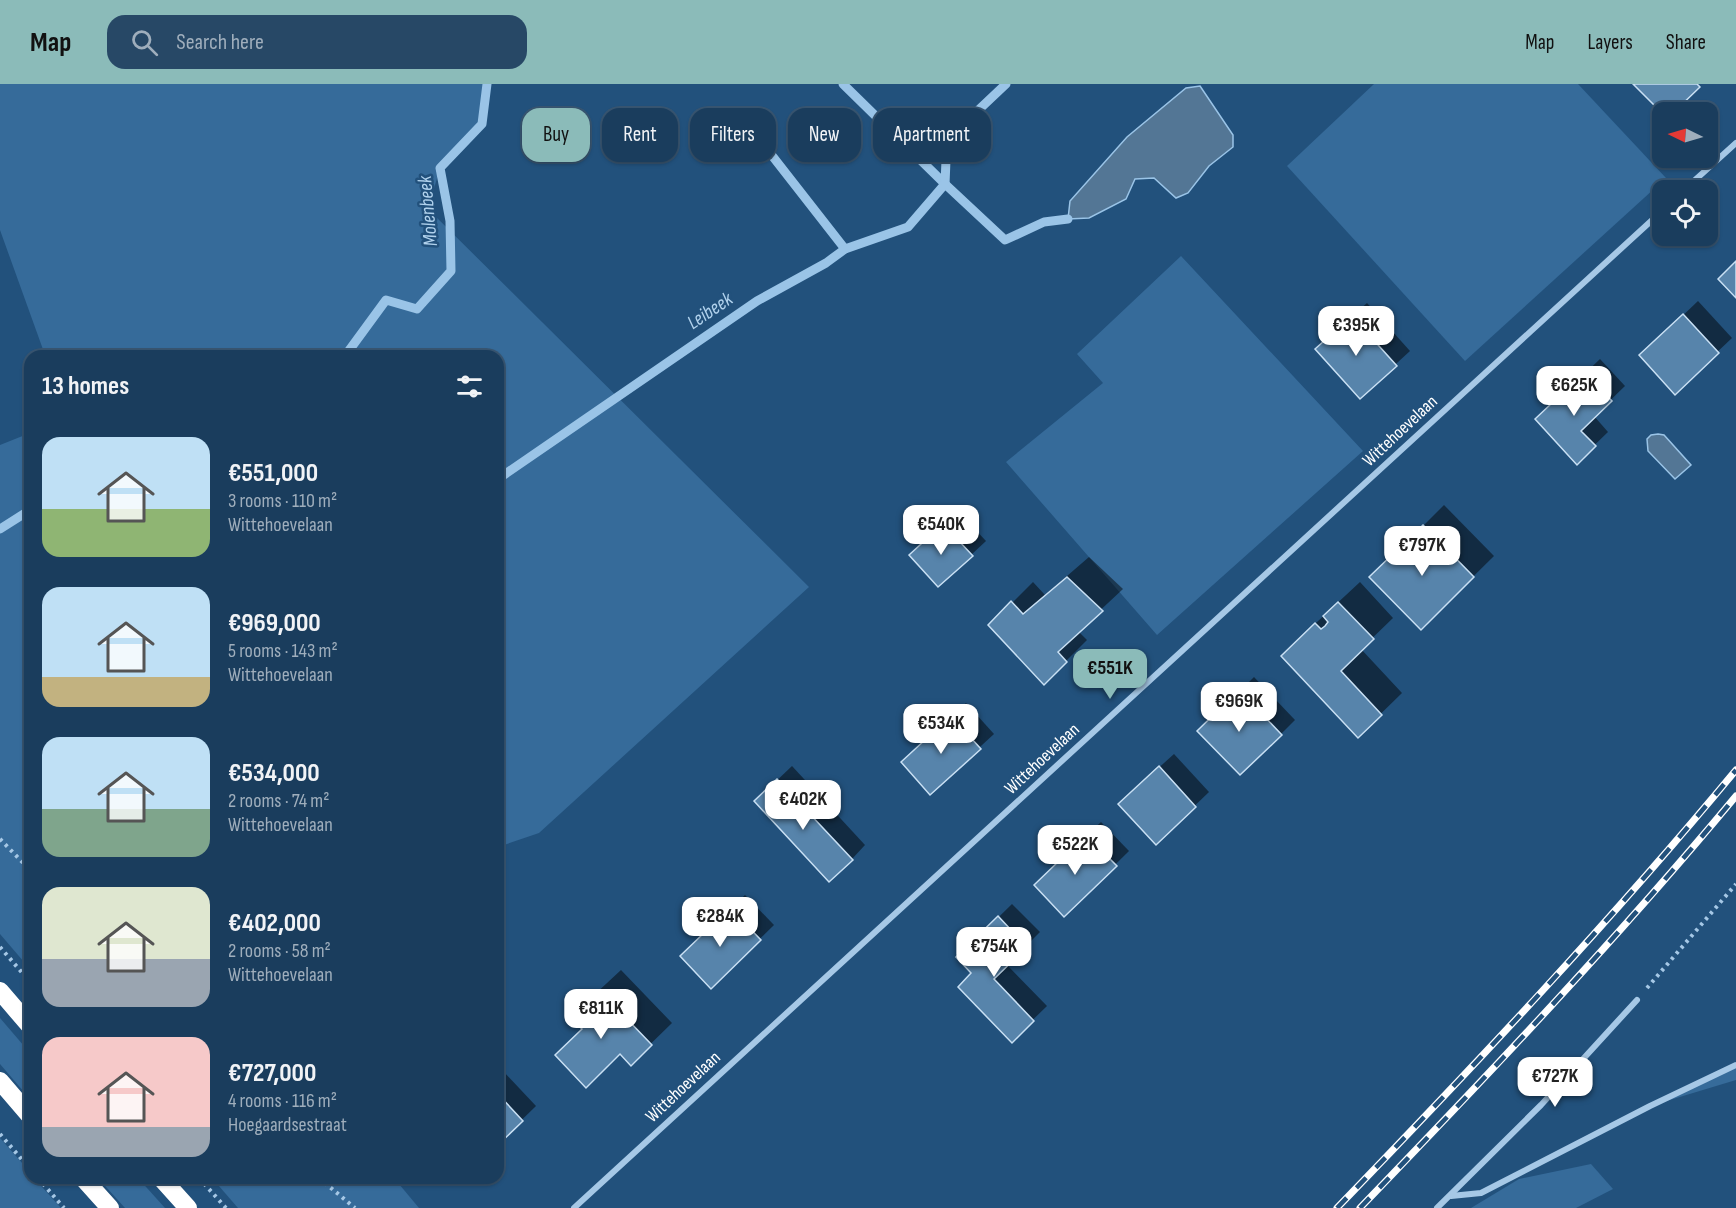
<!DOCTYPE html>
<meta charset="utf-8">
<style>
:root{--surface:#1a3d5d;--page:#274866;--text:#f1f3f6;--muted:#9faebc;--line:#385672;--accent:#8bbbb9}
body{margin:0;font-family:"Sofia Sans Condensed",sans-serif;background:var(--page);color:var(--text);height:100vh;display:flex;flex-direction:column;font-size:22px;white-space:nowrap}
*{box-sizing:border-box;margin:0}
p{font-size:20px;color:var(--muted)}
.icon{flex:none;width:33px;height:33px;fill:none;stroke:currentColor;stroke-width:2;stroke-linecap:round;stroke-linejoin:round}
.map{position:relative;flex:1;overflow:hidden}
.drawer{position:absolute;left:24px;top:266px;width:480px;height:834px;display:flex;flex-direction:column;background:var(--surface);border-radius:18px;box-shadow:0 2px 4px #0004,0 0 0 2px var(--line)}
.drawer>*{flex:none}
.hud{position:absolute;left:522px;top:24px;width:570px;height:54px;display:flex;gap:12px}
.needle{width:39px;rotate:275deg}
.fabs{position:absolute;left:1652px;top:18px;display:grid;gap:12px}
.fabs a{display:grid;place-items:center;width:66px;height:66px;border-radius:12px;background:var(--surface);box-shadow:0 2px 4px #0004,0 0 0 2px var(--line);font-size:30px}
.price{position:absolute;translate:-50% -51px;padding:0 14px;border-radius:12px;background:#fff;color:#222;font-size:20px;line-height:39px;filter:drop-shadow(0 2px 3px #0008)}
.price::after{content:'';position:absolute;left:50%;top:36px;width:18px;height:14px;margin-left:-9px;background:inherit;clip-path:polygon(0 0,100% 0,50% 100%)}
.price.on{background:var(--accent);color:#111}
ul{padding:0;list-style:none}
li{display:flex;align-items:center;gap:18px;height:150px;padding:0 18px}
li span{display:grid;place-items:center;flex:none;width:168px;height:120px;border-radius:18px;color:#555}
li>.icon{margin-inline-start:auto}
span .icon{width:72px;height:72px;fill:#fffc;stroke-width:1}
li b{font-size:26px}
h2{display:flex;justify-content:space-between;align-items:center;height:72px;padding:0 18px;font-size:26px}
.chip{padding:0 21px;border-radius:18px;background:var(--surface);box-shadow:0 2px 4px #0004,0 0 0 2px var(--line);font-size:21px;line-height:54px}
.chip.on{background:var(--accent);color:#111}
header{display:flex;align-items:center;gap:36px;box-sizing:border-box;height:84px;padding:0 30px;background:var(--accent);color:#111}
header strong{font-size:28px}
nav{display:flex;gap:33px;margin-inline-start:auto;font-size:21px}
.search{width:420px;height:54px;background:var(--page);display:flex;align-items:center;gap:15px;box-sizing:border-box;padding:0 21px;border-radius:18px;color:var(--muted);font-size:22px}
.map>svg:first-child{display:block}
</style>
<header>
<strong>Map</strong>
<div class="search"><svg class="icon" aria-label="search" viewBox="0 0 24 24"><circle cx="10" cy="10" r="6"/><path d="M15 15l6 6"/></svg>Search here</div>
<nav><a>Map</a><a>Layers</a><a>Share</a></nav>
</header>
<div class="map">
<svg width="1736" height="1124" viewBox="0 0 1736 1124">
<rect width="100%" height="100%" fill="#22517c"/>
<g fill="#366b9a">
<path d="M0,0H488L484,40L440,84L428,125L809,503L539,749L498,763V272L45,271L0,146Z"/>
<path d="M1374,0H1578L1666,94L1465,277L1287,82Z"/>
<path d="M1181,172L1363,367L1157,551L1006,378L1103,299L1077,270Z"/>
<path d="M30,349V885L0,850V361Z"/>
<path d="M0,934L30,969V1015L0,980Z"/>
<path d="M1736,979V996L1650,1022Z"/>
<path d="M0,1054L30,1088V1094H34L61,1124H0Z"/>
<path d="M1591,1080L1613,1105L1576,1124H1471L1519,1095Z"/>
<path d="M98,1094H138L165,1124H125Z"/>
<path d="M212,1094H394L419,1124H238Z"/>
</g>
<g fill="#537695" stroke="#9ac4e7" stroke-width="1.5">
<path d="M1200,2L1233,51V63L1209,82L1188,109L1176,114L1154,94L1135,95L1126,115L1089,134L1068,135L1070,117L1127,53L1186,4Z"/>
<path d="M1658,350L1664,351L1691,381L1675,395L1648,367L1647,355L1651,351Z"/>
</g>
<g fill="#0007">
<path d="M1698,217L1732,254L1675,308L1655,258Z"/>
<path d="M1367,219L1410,267L1360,313L1331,251Z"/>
<path d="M1600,275L1625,302L1594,332L1608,348L1577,378L1551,322Z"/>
<path d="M1444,421L1494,472L1421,544L1372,493Z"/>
<path d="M958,427L986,457L939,501L925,457Z"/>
<path d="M1089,473L1123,505L1078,547L1087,556L1044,599L990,541L1033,498L1045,511Z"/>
<path d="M1360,498L1393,534L1361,565L1402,609L1358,652L1303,551Z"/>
<path d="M1254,593L1295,636L1281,650L1200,647Z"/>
<path d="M966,619L994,650L931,708L917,664Z"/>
<path d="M1174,670L1209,708L1156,759L1134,706Z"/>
<path d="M792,682L865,761L852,775L770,703Z"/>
<path d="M1101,738L1129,767L1064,831L1049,787Z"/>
<path d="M745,811L774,841L711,903L682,872Z"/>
<path d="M1012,820L1040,848L1007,881L1047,922L1012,956L973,889L958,873Z"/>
<path d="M621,886L672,939L631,979L620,968L584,945L593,912Z"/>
<path d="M503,987L536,1022L498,1059V991Z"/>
</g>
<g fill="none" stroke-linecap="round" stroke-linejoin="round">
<g stroke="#9ac4e7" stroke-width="9">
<path d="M843,0L945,100L1005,156L1044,138L1068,135"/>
<path d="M745,37L845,165"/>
<path d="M945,100L946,76L952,51L1006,0"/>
<path d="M345,272L386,216L417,225L451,187L450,137L440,84L482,40L487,0"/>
<path d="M498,395L757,217L826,179L845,165L908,143L945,100"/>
<path d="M0,445L30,426"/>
</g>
</g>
<g fill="#5784ab" stroke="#c9e0f4" stroke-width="1.5">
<path d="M1633,0H1697L1700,3L1674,28L1662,29Z"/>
<path d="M1736,177V214L1718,195Z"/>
<path d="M1683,230L1719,269L1675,311L1639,271Z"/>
<path d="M1352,232L1397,282L1360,315L1315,265Z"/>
<path d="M1585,288L1612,317L1581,347L1596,362L1577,381L1535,335Z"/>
<path d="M943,440L973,472L938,503L909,471Z"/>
<path d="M1423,441L1474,493L1421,546L1369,493Z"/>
<path d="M1067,493L1103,527L1058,568L1067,578L1044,601L988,541L1011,517L1023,530Z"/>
<path d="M1338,518L1374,555L1341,587L1382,631L1358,654L1281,572L1315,539L1321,545L1325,542L1328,538L1323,532Z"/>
<path d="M1239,606L1282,651L1240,691L1197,647Z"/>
<path d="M951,632L981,665L930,711L901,678Z"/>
<path d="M1159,682L1196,723L1156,761L1118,720Z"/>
<path d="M777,695L853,776L829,798L754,717Z"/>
<path d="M1086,751L1117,782L1064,833L1034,801Z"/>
<path d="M730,824L761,856L711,905L680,872Z"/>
<path d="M998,832L1027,863L994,895L1034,937L1012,959L958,903L971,889L956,873Z"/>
<path d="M599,906L652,961L631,982L620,970L586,1004L555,971L582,945L570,933Z"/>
<path d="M498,1010L523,1037L498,1061Z"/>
</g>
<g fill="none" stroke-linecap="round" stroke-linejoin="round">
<g stroke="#a6c8e6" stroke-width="4" stroke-dasharray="3 4.5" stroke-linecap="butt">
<path d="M0,755L30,786"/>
<path d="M0,863L30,898"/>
<path d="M1647,904L1736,800"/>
<path d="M0,1050L30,1085"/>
<path d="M38,1094L64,1124"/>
<path d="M199,1094L226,1124"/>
<path d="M319,1094L355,1124"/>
</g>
<g stroke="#a6c8e6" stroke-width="6">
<path d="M1684,106L1736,59"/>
<path d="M1451,1112L1481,1109L1650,1022L1736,981"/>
<path d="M574,1124L1662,127"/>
<path d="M1437,1124L1541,1021L1637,916"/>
</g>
<g stroke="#fff" stroke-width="18">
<path d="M0,907L30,942"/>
<path d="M0,997L30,1032"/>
<path d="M83,1094L110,1124"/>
<path d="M161,1094L188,1124"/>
</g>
<defs>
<g id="rail">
<path d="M1337,1124C1474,982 1610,838 1736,686"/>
<path d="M1360,1124C1489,990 1617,855 1736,712"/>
</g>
</defs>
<use href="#rail" stroke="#fff" stroke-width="7"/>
<use href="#rail" stroke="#22517c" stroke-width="4.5" stroke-dasharray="14" stroke-linecap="butt"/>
</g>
<g text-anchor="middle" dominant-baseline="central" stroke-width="5" stroke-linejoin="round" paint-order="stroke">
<g font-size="18" fill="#fff" stroke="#22517c">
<text transform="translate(1400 347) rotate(-43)">Wittehoevelaan</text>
<text transform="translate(1042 675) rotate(-43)">Wittehoevelaan</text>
<text transform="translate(683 1003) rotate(-43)">Wittehoevelaan</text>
</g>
<g font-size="20" font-style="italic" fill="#b1d2ed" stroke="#22517c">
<text transform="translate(428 127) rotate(-95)">Molenbeek</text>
<text transform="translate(710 227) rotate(-34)">Leibeek</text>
</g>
</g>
</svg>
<div class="fabs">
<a><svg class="needle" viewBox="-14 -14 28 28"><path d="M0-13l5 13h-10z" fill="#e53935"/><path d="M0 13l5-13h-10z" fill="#9faebc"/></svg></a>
<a><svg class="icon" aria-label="locate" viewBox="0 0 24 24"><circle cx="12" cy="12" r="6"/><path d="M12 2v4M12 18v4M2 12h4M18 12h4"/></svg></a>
</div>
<b class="price" style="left:1356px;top:273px">€395K</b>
<b class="price" style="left:1574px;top:333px">€625K</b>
<b class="price" style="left:941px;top:472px">€540K</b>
<b class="price" style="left:1422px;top:493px">€797K</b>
<b class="price on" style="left:1110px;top:616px">€551K</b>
<b class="price" style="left:1239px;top:649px">€969K</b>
<b class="price" style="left:941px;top:671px">€534K</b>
<b class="price" style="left:803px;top:747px">€402K</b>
<b class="price" style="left:1075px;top:792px">€522K</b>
<b class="price" style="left:720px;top:864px">€284K</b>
<b class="price" style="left:994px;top:894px">€754K</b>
<b class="price" style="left:601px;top:956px">€811K</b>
<b class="price" style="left:1555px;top:1024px">€727K</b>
<div class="hud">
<a class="chip on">Buy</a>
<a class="chip">Rent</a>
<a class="chip">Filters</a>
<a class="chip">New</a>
<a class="chip">Apartment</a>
</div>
<section class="drawer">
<h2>13 homes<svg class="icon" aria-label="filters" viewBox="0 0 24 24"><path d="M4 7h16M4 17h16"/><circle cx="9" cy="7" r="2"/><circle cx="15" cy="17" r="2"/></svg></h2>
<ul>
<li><span style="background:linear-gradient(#bfe0f5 60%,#8fb573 0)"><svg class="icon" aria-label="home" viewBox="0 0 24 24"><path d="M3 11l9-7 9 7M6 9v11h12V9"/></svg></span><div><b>€551,000</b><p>3 rooms · 110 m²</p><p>Wittehoevelaan</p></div></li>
<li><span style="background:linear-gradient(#bfe0f5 75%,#c2b280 0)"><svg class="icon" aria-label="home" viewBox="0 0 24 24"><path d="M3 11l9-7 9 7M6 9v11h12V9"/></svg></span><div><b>€969,000</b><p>5 rooms · 143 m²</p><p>Wittehoevelaan</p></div></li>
<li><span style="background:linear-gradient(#bfe0f5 60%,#7fa58c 0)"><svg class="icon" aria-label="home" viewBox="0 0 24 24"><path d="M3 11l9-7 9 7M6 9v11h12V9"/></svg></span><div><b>€534,000</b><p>2 rooms · 74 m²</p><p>Wittehoevelaan</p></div></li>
<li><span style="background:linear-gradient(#dfe7d0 60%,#9aa5b1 0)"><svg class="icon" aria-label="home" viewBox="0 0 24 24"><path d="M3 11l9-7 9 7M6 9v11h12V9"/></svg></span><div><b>€402,000</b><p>2 rooms · 58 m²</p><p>Wittehoevelaan</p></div></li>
<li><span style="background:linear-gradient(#f6c9c9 75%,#9aa5b1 0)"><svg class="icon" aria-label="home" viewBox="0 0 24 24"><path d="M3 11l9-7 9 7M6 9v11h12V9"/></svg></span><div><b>€727,000</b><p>4 rooms · 116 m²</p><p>Hoegaardsestraat</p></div></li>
</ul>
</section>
</div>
